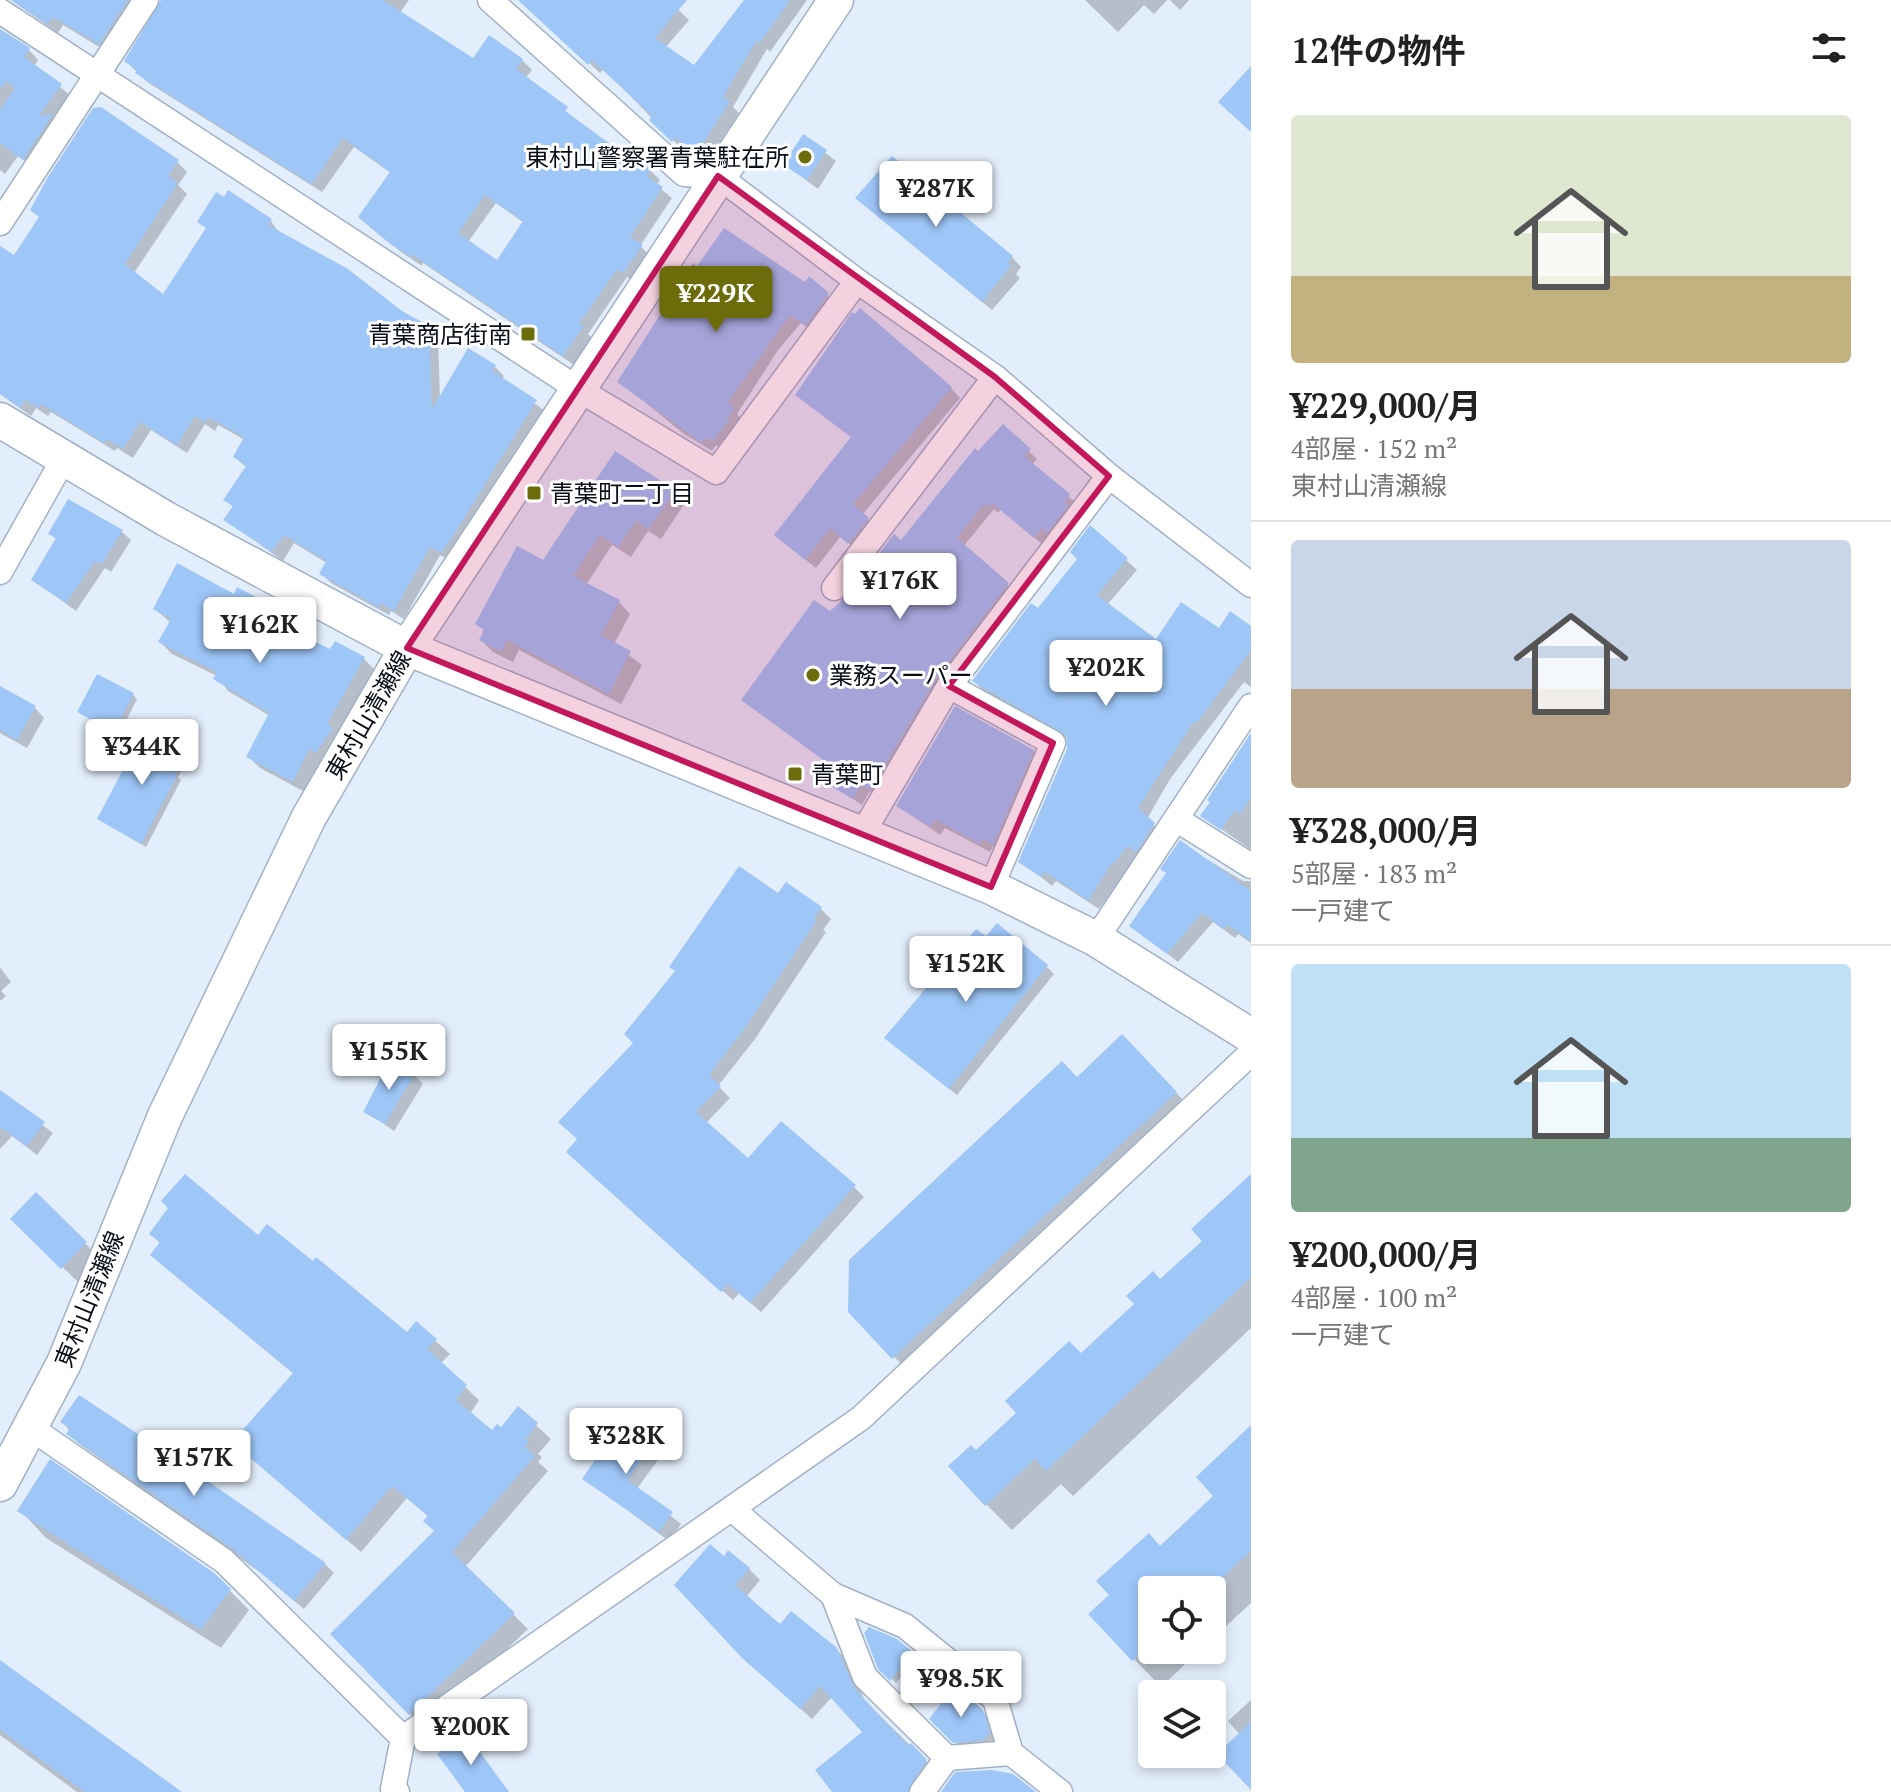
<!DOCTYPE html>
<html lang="ja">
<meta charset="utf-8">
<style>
:root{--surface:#fff;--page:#f6f6f6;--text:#222;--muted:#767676;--line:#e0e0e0;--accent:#6c6c0b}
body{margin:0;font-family:"PT Serif","Noto Sans JP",serif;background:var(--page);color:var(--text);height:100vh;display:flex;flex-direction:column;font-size:30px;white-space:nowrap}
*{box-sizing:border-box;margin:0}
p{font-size:26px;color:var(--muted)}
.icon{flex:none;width:44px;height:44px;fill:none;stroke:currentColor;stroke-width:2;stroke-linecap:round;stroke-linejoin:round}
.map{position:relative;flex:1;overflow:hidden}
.drawer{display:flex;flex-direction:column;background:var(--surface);width:640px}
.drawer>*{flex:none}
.fabs{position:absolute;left:1138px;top:1576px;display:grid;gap:16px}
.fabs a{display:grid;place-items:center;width:88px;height:88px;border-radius:8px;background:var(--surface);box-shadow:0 4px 12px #0003;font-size:40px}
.price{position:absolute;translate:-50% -68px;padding:0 18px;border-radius:8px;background:#fff;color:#222;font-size:26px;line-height:52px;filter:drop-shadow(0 2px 4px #0008)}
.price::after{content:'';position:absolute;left:50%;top:48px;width:24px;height:18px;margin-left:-12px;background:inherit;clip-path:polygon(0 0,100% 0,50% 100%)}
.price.current{background:var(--accent);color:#fff}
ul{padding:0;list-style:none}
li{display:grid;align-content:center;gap:16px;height:424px;padding:0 40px}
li+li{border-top:2px solid var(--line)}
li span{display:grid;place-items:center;height:248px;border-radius:8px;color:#555}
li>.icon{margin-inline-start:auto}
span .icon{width:144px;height:144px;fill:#fffc;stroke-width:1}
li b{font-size:34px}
h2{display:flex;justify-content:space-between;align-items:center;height:96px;padding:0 40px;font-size:34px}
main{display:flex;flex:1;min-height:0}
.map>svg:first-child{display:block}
</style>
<main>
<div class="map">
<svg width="1251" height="1792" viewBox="0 0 1251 1792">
<rect width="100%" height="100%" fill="#e3eefc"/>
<g fill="#0003" fill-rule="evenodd">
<path d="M11,0H145L109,53L63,25L58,33Z"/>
<path d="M163,0H409L400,13L473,61L522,60L532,70L525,79L624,157L650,170L660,180L656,185L672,198L640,246L651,256L634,282L627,277L588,334L592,338L574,365L423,263L422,266L401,252L370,227L391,173L354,147L322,192L147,82L126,61ZM496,203L524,223L498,263L468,242Z"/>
<path d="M538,0H668L689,20L665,48L694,68L746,0H807L770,52L767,49L733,107L739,113L707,162L686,147L683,150L604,69L600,73L563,39Z"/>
<path d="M1085,0H1167L1154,14L1144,5L1118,32Z"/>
<path d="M1170,0H1189L1180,10Z"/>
<path d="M0,30L29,50L38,60L34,66L70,95L54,118L62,125L34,168L18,156L5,174L0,170Z"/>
<path d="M804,137L836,161L818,189L786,165Z"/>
<path d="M177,162L187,172L178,185L187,194L134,273L164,297L271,221L279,233L428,328L438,338L440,399L495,367L504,376L502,380L545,411L451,561L440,555L404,619L391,611L389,615L331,583L321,573L327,563L294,543L283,561L226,520L234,508L226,500L247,468L236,457L245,440L218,425L215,431L205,424L187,453L151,430L133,458L117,448L115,451L51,412L48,416L36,408L31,416L0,394V248L15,258Z"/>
<path d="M868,208L1012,257L1021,267L1016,274L1020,278L992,310Z"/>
<path d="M809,279L838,305L816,334L801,323L778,350L737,414L742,420L724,450L716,445L712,451L684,434L620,382L806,285Z"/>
<path d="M951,388L960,398L862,515L877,529L859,552L841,536L816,568L787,545L852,438L798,395Z"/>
<path d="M1003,427L1037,459L1032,465L1077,504L1043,545L1001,509L998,513L994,509L963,547L1015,592L879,797L870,791L862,805L824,780L832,766L744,700L830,614L894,537L901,542Z"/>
<path d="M673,492L685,503L661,539L648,531L631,557L612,545L586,585L619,602L630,614L614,644L642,665L621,704L519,650L513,662L493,652L481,640L486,632L478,624L544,562Z"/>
<path d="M1091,528L1137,570L1107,605L1156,642L1251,628V687L1244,682L1170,779L1147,819L1164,835L1146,861L1138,855L1099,909L1056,881L1052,886L1021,861L1069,749L1068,739L984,691L974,681L1038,611L1079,559Z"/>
<path d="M122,532L131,540L111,572L105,568L76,611L34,580L57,540L50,534Z"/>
<path d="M234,596L262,603L274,615L270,622L331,652L364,659L376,671L329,764L321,760L305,792L260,768L248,756L270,716L228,691L217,676L172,654L160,642L171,623L155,609Z"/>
<path d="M0,689L35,708L44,718L27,748L0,733Z"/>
<path d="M133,695L137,699L119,735L79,712Z"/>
<path d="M1251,735V850L1203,816Z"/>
<path d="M180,751L185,764L178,777L181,780L146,847L99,819Z"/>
<path d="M1033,751L1043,761L1003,853L993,846L990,852L945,828L940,835L898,806Z"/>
<path d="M1180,843L1243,881H1251V943L1238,934L1235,938L1213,922L1178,962L1131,926L1168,874Z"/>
<path d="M778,896L820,908L831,919L823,930L826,932L755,1039L718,1086L730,1098L706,1123L748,1161L854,1187L864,1197L761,1312L739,1293L733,1300L579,1162Z"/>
<path d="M0,967L11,982L1,991L6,996L0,1001Z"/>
<path d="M1047,967L1054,974L957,1095L894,1045Z"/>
<path d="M1122,1037L1191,1108L909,1372L850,1311Z"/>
<path d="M414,1075L423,1084L394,1131L365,1111Z"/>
<path d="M0,1092L53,1133L37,1155L12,1136L0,1149Z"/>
<path d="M1251,1176V1328L1073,1496L1061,1484L1012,1530L986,1504L976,1453L1205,1241Z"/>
<path d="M36,1195L101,1259L78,1282L13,1219Z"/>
<path d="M151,1234L258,1238L407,1335L417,1324L450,1354L440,1364L479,1400L470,1414L492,1432L501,1430L518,1409L551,1439L538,1454L542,1457L538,1462L548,1471L465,1567L528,1629L424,1728L333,1634L437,1532L429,1517L407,1498L361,1552L249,1456L294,1374L166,1268L161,1244Z"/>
<path d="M79,1398L325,1564L334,1573L304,1609L261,1573L78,1443L63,1422Z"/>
<path d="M1251,1431V1603L1212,1639V1590H1152V1650H1200L1161,1687L1091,1614L1216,1496Z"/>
<path d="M650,1447L660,1457L637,1489L681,1524L669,1541L585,1479Z"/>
<path d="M20,1510L213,1574L249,1610L221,1648L46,1538Z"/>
<path d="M724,1559L749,1569L760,1580L746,1597L780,1626L836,1649L848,1661L865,1701L937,1772L924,1792H834L865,1733L832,1697L812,1719L756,1669Z"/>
<path d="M913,1654L917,1658L896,1683L880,1667Z"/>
<path d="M0,1662L179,1792H77L0,1735Z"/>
<path d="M1251,1700V1787L1240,1735L1228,1721Z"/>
<path d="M979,1708L989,1718L998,1743L964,1751L932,1719Z"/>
</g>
<g fill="#9ec6f7" fill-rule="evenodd">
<path d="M11,0H128L99,44L53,17L47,24Z"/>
<path d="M161,0H383L473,58L489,35L523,59L516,69L568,107L565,111L624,154L627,151L652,169L646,176L663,187L630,237L643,245L623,273L617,269L579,324L584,326L563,356L413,255L411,257L389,243L358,217L390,172L343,138L312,184L135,73L137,70L124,61ZM485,195L523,221L497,260L458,233Z"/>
<path d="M518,0H687L655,38L694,65L744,0H790L760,43L756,41L723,97L730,101L696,154L675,138L672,142L649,120L652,116L592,60L588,65Z"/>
<path d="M0,29L30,48L24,57L62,84L39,116L53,114L23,160L0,143V110L15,88L6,81L0,90Z"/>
<path d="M1251,66V132L1218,102Z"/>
<path d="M101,107L179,160L168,176L178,183L125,264L163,294L206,228L197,222L216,192L224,197L228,190L272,219L268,225L348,269L402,311L429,326L432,409L468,348L496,365L492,371L537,400L453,536L441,553L430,547L394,611L381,603L379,607L319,574L326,561L284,535L272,552L223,520L233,506L223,500L246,466L233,457L244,437L208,417L205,423L195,416L177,445L140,422L123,449L107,439L104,443L41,404L38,408L26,400L20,408L0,394V246L14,255L39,217L30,210L48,177L93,108Z"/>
<path d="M803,134L827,150L807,180L783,165Z"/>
<path d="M892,156L1013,256L1007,263L1011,266L982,302L855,198Z"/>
<path d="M724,228L805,282L809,276L829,293L806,325L790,315L728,402L734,409L728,417L730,418L713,442L706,437L702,443L617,382L693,263L697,266Z"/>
<path d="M860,308L952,387L853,504L869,518L848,544L830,528L805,560L774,535L851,437L795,395L852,312L855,314Z"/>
<path d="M1003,424L1031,449L1024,456L1070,494L1064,502L1068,506L1047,533L1042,528L1034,538L992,503L989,507L985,503L957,538L1009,583L937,677L870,790L861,785L853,799L821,780L830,765L741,700L814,600L830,611L845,598L894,534L901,540L975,448L978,451Z"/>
<path d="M615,451L675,490L649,529L636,521L618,547L600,535L573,576L620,600L601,635L631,651L609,694L507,640L501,652L479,640L484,630L475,624L517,546L543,560Z"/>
<path d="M68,499L123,530L102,564L95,561L66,603L31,580L56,538L48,534Z"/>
<path d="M1090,525L1128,558L1097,595L1156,639L1181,602L1219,628L1230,611L1251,626V650L1197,723L1194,721L1138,808L1155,823L1136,852L1127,846L1115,863L1113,862L1088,900L1045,872L1041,877L1018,862L1067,749L1066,735L972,681L1031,603L1038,608L1077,559L1070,552Z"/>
<path d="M177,563L234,594L237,587L263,601L257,613L330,649L335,641L365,657L327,724L333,728L316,753L309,749L293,782L246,757L269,713L213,679L217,672L158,642L171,619L153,609Z"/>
<path d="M97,674L134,693L114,732L77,712Z"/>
<path d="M0,686L36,706L17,740L0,730Z"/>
<path d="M955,706L1034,750L993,845L983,838L980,844L935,819L930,827L896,806Z"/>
<path d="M144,730L181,749L178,757L181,758L174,772L178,774L141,844L97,819Z"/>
<path d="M1251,733V798L1240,814L1235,810L1221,830L1200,816L1210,802L1207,800Z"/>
<path d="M1180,840L1251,891V941L1227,925L1224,929L1202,913L1167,954L1129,926L1166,873L1160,869Z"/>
<path d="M739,866L778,893L786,882L822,907L814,918L817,920L745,1028L709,1075L721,1086L696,1112L748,1158L781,1121L856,1185L750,1303L728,1284L721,1292L566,1152L577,1139L558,1122L633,1043L624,1034L675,971L669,967Z"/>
<path d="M997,923L1048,965L949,1089L884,1038L976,929L986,936Z"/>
<path d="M1122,1034L1177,1092L892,1359L848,1312L849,1260L1062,1061L1077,1077Z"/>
<path d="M390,1060L415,1073L385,1124L363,1112Z"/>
<path d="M0,1090L45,1122L27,1146L0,1127Z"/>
<path d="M185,1174L258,1235L267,1224L313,1261L316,1257L407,1332L416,1321L437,1339L427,1349L467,1385L456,1400L492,1430L497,1424L501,1427L518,1406L538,1423L526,1439L529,1442L525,1447L535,1456L452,1552L515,1613L409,1715L330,1634L434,1531L423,1521L428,1516L392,1486L346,1540L232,1442L293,1373L150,1255L160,1242L149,1234L168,1208L161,1201Z"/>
<path d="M1251,1174V1277L1046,1471L1035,1459L985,1506L948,1466L971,1445L976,1450L1016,1413L1005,1401L1069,1341L1081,1353L1134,1304L1126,1296L1153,1271L1160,1279L1202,1241L1191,1229Z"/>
<path d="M36,1192L87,1242L61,1269L10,1219Z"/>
<path d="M79,1395L180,1462L326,1563L294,1601L233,1549L66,1434L70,1428L60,1422Z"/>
<path d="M622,1420L652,1446L627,1480L673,1512L659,1532L582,1479Z"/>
<path d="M1251,1425V1551L1209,1590H1152V1643L1132,1661L1088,1614L1109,1595L1096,1581L1149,1533L1160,1546L1213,1496L1196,1477Z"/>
<path d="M50,1459L214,1573L231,1589L201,1630L17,1511Z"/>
<path d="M710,1544L724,1556L728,1550L750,1568L735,1585L780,1624L791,1611L837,1648L854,1688L908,1746L911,1743L927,1760L907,1792H832L815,1770L862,1732L820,1686L800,1709L742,1658L674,1585Z"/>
<path d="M869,1627L897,1639L914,1653L890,1681L878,1669L864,1633Z"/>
<path d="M0,1660L182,1792H85L0,1730Z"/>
<path d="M955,1686L983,1710L990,1733L983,1740L953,1743L929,1719Z"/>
<path d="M1251,1722V1790L1217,1754Z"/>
<path d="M466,1733L509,1792H465L437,1754Z"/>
<path d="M992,1770L1013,1774L1036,1792H941L955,1772Z"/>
</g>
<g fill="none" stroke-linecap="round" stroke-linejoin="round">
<defs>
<g id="street">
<path d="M490,0L684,174L718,176L857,281L995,377L1109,476L1251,585"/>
<path d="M0,11L578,389L716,472L857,281"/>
<path d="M0,223L146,0"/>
<path d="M0,572L63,460"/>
<path d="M834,588L995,377"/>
<path d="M949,686L1109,476"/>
<path d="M1176,819L1251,866"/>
<path d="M862,834L949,686L1053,743L991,887"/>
<path d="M1096,939L1251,706"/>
<path d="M31,1428L224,1561L403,1738L861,1418L1251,1053"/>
<path d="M733,1510L833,1595L865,1677L947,1758L1011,1753L1060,1792"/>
<path d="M833,1595L905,1626L995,1699L1011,1753"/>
<path d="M397,1792L393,1789L403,1738"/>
<path d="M922,1792L947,1758"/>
</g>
<g id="secondary">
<path d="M0,420L166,519L407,648L991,887L1096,939L1251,1036"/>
<path d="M0,1484L64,1363L165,1116L309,817L407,648L836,0"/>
</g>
</defs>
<use href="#street" stroke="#a0b1c6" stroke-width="27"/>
<use href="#secondary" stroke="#a0b1c6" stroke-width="37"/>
<use href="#street" stroke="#fff" stroke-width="24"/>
<use href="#secondary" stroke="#fff" stroke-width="34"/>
</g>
<path fill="#c2185b" fill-opacity="0.2" stroke="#c2185b" stroke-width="6" stroke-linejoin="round" d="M718,176L995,377L1109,476L949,686L1053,743L991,887L407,648Z"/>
<g fill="#6c6c0b" stroke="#fff" stroke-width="3">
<circle cx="805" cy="157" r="8"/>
<rect x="520" y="326" width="16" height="16" rx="4"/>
<rect x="526" y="485" width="16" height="16" rx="4"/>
<circle cx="813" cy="675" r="8"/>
<rect x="787" y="766" width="16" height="16" rx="4"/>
</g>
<g text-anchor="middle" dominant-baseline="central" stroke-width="6" stroke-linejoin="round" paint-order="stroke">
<g font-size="24" fill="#090f17" stroke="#fff" text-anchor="start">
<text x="789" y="157" text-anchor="end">東村山警察署青葉駐在所</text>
<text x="512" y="334" text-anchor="end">青葉商店街南</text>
<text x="550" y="493">青葉町二丁目</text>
<text x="829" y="675">業務スーパー</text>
<text x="811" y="774">青葉町</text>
</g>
<g font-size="24" fill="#090f17" stroke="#fff">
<text transform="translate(368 715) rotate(-60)">東村山清瀬線</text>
<text transform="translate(89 1299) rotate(-68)">東村山清瀬線</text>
</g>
</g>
</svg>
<div class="fabs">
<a><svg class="icon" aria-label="locate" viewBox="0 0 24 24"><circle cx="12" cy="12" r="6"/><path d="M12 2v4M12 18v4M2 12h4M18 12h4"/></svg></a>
<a><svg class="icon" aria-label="layers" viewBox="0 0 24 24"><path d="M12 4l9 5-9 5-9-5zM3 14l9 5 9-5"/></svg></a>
</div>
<b class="price" style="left:936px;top:229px">¥287K</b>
<b class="price current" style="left:716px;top:334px">¥229K</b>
<b class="price" style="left:900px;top:621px">¥176K</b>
<b class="price" style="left:260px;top:665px">¥162K</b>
<b class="price" style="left:1106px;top:708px">¥202K</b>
<b class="price" style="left:142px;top:787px">¥344K</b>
<b class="price" style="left:966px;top:1004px">¥152K</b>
<b class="price" style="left:389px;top:1092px">¥155K</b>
<b class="price" style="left:626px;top:1476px">¥328K</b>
<b class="price" style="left:194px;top:1498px">¥157K</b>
<b class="price" style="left:961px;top:1719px">¥98.5K</b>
<b class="price" style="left:471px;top:1767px">¥200K</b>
</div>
<section class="drawer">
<h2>12件の物件<svg class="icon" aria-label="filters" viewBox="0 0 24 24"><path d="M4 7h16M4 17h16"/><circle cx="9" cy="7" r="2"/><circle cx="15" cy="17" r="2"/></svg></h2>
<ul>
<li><span style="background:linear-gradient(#dfe7d0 65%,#c2b280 0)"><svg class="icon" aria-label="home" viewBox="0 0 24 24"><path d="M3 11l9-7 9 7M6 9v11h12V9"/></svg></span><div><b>¥229,000/月</b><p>4部屋 · 152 m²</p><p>東村山清瀬線</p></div></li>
<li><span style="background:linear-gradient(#c9d6e8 60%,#b9a48a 0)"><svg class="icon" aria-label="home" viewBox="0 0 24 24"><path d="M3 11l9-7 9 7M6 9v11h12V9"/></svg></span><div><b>¥328,000/月</b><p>5部屋 · 183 m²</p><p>一戸建て</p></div></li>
<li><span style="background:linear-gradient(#bfe0f5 70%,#7fa58c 0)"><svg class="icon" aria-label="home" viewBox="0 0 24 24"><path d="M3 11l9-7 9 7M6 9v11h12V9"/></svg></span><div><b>¥200,000/月</b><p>4部屋 · 100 m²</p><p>一戸建て</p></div></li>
</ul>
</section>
</main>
